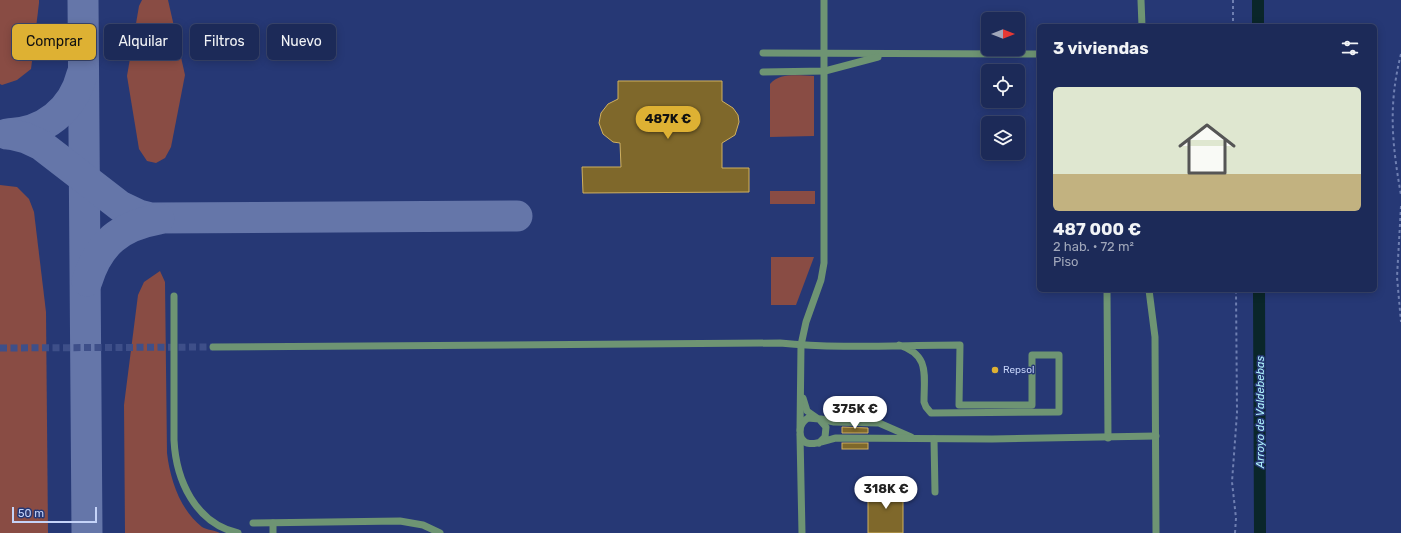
<!DOCTYPE html>
<html lang="es">
<meta charset="utf-8">
<style>
:root{--surface:#1c2a58;--page:#25325e;--text:#f1f3f6;--muted:#a0a7ba;--line:#3a466e;--accent:#deb133}
body{margin:0;font-family:Rubik,sans-serif;background:var(--page);color:var(--text);height:100vh;display:flex;flex-direction:column;font-size:15px;white-space:nowrap}
*{box-sizing:border-box;margin:0}
p{font-size:13px;color:var(--muted)}
.icon{flex:none;width:22px;height:22px;fill:none;stroke:currentColor;stroke-width:2;stroke-linecap:round;stroke-linejoin:round}
.map{position:relative;flex:1;overflow:hidden}
.details{position:absolute;left:1037px;top:24px;width:340px;height:268px;display:flex;flex-direction:column;background:var(--surface);border-radius:6px;box-shadow:0 2px 10px #0003,0 0 0 1px var(--line)}
.details>*{flex:none}
.hud{position:absolute;left:12px;top:24px;width:380px;height:36px;display:flex;gap:8px}
.needle{width:26px;rotate:90deg}
.controls{position:absolute;left:981px;top:12px;display:grid;gap:8px}
.controls a{display:grid;place-items:center;width:44px;height:44px;border-radius:6px;background:var(--surface);box-shadow:0 2px 10px #0003,0 0 0 1px var(--line);font-size:20px}
.scale{position:absolute;left:12px;bottom:10px;width:85px;box-sizing:border-box;padding-left:4px;border:2px solid #c5d3f8;border-top:0;font-size:11px;line-height:14px;white-space:nowrap;color:#c5d3f8;-webkit-text-stroke:3px #263875;paint-order:stroke}
.price{position:absolute;translate:-50% -34px;padding:0 9px;border-radius:14px;background:#fff;color:#222;font-size:13px;line-height:26px;filter:drop-shadow(0 1px 2px #0008)}
.price::after{content:'';position:absolute;left:50%;top:24px;width:12px;height:9px;margin-left:-6px;background:inherit;clip-path:polygon(0 0,100% 0,50% 100%)}
.price.active{background:var(--accent);color:#111}
ul{padding:0;list-style:none}
li{display:grid;align-content:center;gap:8px;height:212px;padding:0 16px}
li+li{border-top:1px solid var(--line)}
li span{display:grid;place-items:center;height:124px;border-radius:6px;color:#555}
li>.icon{margin-inline-start:auto}
span .icon{width:72px;height:72px;fill:#fffc;stroke-width:1}
li b{font-size:17px}
h2{display:flex;justify-content:space-between;align-items:center;height:48px;padding:0 16px;font-size:17px}
.chip{padding:0 14px;border-radius:6px;background:var(--surface);box-shadow:0 2px 10px #0003,0 0 0 1px var(--line);font-size:14px;line-height:36px}
.chip.active{background:var(--accent);color:#111}
.map>svg:first-child{display:block}
</style>
<div class="map">
<svg width="1401" height="533" viewBox="0 0 1401 533">
<rect width="100%" height="100%" fill="#263875"/>
<g fill="#894c44">
<path d="M0,0H39V3L31,69L17,80L2,85L0,84Z"/>
<path d="M142,0H168L185,75L171,147L165,158L156,163L147,161L139,149L127,76L139,6Z"/>
<path d="M814,76V136L770,137V84C780,72 800,76 814,76Z"/>
<path d="M0,185L17,187L29,199L34,212L46,312L48,533H0Z"/>
<rect x="770" y="191" width="45" height="13"/>
<path d="M771,257H814L796,305H771Z"/>
<path d="M160,271L165,282L167,453C170,479 180,510 202,527C207,530 214,530 220,533H125L124,405L138,295L144,282Z"/>
</g>
<g fill="none" stroke-linecap="round" stroke-linejoin="round">
<g stroke="#0a262a" stroke-width="12">
<path d="M1258,0V26"/>
<path d="M1259,290L1260,533"/>
</g>
<g stroke="#6576a9" stroke-width="31">
<path d="M83,0L87,533"/>
<path d="M7,134C44,133 73,110 82,74"/>
<path d="M10,134L26,138L41,145L120,206L139,215L151,218L517,216"/>
<path d="M87,281C99,243 120,226 159,219"/>
</g>
</g>
<g fill="#7f682b" stroke="#d0b05f">
<path d="M618,81H722V101L733,108L738,115L739,122L735,135L722,143V168H749V192L583,193L582,167H621L620,143L613,142L603,134L599,123L601,113L608,104L618,99Z"/>
<path d="M842,427L868,428V433H842Z"/>
<rect x="842" y="443" width="26" height="6"/>
<rect x="868" y="488" width="35" height="45"/>
</g>
<g fill="none" stroke-linecap="round" stroke-linejoin="round">
<path stroke="#3e4f89" stroke-width="7" stroke-dasharray="7 3.5" stroke-linecap="butt" d="M0,348L213,347"/>
<g stroke="#6f7fb1" stroke-width="2" stroke-dasharray="3 3" stroke-linecap="butt">
<path d="M1233,0V26"/>
<path d="M1401,54C1388,105 1392,144 1401,195"/>
<path d="M1401,206L1397,277L1401,322"/>
<path d="M1235,533L1236,518L1232,482L1237,413L1236,290"/>
</g>
<g stroke="#6e9473" stroke-width="7">
<path d="M1141,0L1142,26"/>
<path d="M763,53L1039,54"/>
<path d="M763,72L825,71L878,57"/>
<path d="M1107,290L1108,438"/>
<path d="M1149,290L1155,337L1156,533"/>
<path d="M174,296V440C176,480 195,523 238,533"/>
<path d="M213,347L780,343C839,349 900,345 960,345L959,405H1032V355H1059V412L931,413L926,407L924,402C924,374 930,355 899,345"/>
<path d="M803,398L807,411L817,418"/>
<path d="M821,419L834,422L879,423L911,437"/>
<path d="M800,430L801,345L806,322L821,280L824,263V0"/>
<path d="M800,435L802,533"/>
<path d="M934,439L935,492"/>
<path d="M819,443L825,437L826,427L819,419L808,418C803,421 800,425 800,431C800,453 825,440 836,438L992,439L1156,436"/>
<path d="M253,523L400,521L423,525L440,533"/>
<path d="M273,523V533"/>
</g>
</g>
<circle fill="#deb133" stroke="#263875" stroke-width="1.5" cx="995" cy="370" r="4"/>
<g text-anchor="middle" dominant-baseline="central" stroke-width="3" stroke-linejoin="round" paint-order="stroke">
<g font-size="10" fill="#c5d3f8" stroke="#263875" text-anchor="start">
<text x="1003" y="370">Repsol</text>
</g>
<g font-size="11" font-style="italic" fill="#aef2fc" stroke="#263875">
<text transform="translate(1260 412) rotate(-90)">Arroyo de Valdebebas</text>
</g>
</g>
</svg>
<div class="controls">
<a><svg class="needle" viewBox="-14 -14 28 28"><path d="M0-13l5 13h-10z" fill="#e53935"/><path d="M0 13l5-13h-10z" fill="#a0a7ba"/></svg></a>
<a><svg class="icon" aria-label="locate" viewBox="0 0 24 24"><circle cx="12" cy="12" r="6"/><path d="M12 2v4M12 18v4M2 12h4M18 12h4"/></svg></a>
<a><svg class="icon" aria-label="layers" viewBox="0 0 24 24"><path d="M12 4l9 5-9 5-9-5zM3 14l9 5 9-5"/></svg></a>
</div>
<div class="scale">50 m</div>
<b class="price active" style="left:668px;top:140px">487K €</b>
<b class="price" style="left:855px;top:430px">375K €</b>
<b class="price" style="left:886px;top:510px">318K €</b>
<div class="hud">
<a class="chip active">Comprar</a>
<a class="chip">Alquilar</a>
<a class="chip">Filtros</a>
<a class="chip">Nuevo</a>
</div>
<section class="details">
<h2>3 viviendas<svg class="icon" aria-label="filters" viewBox="0 0 24 24"><path d="M4 7h16M4 17h16"/><circle cx="9" cy="7" r="2"/><circle cx="15" cy="17" r="2"/></svg></h2>
<ul>
<li><span style="background:linear-gradient(#dfe7d0 70%,#c2b280 0)"><svg class="icon" aria-label="home" viewBox="0 0 24 24"><path d="M3 11l9-7 9 7M6 9v11h12V9"/></svg></span><div><b>487 000 €</b><p>2 hab. · 72 m²</p><p>Piso</p></div></li>
</ul>
</section>
</div>
